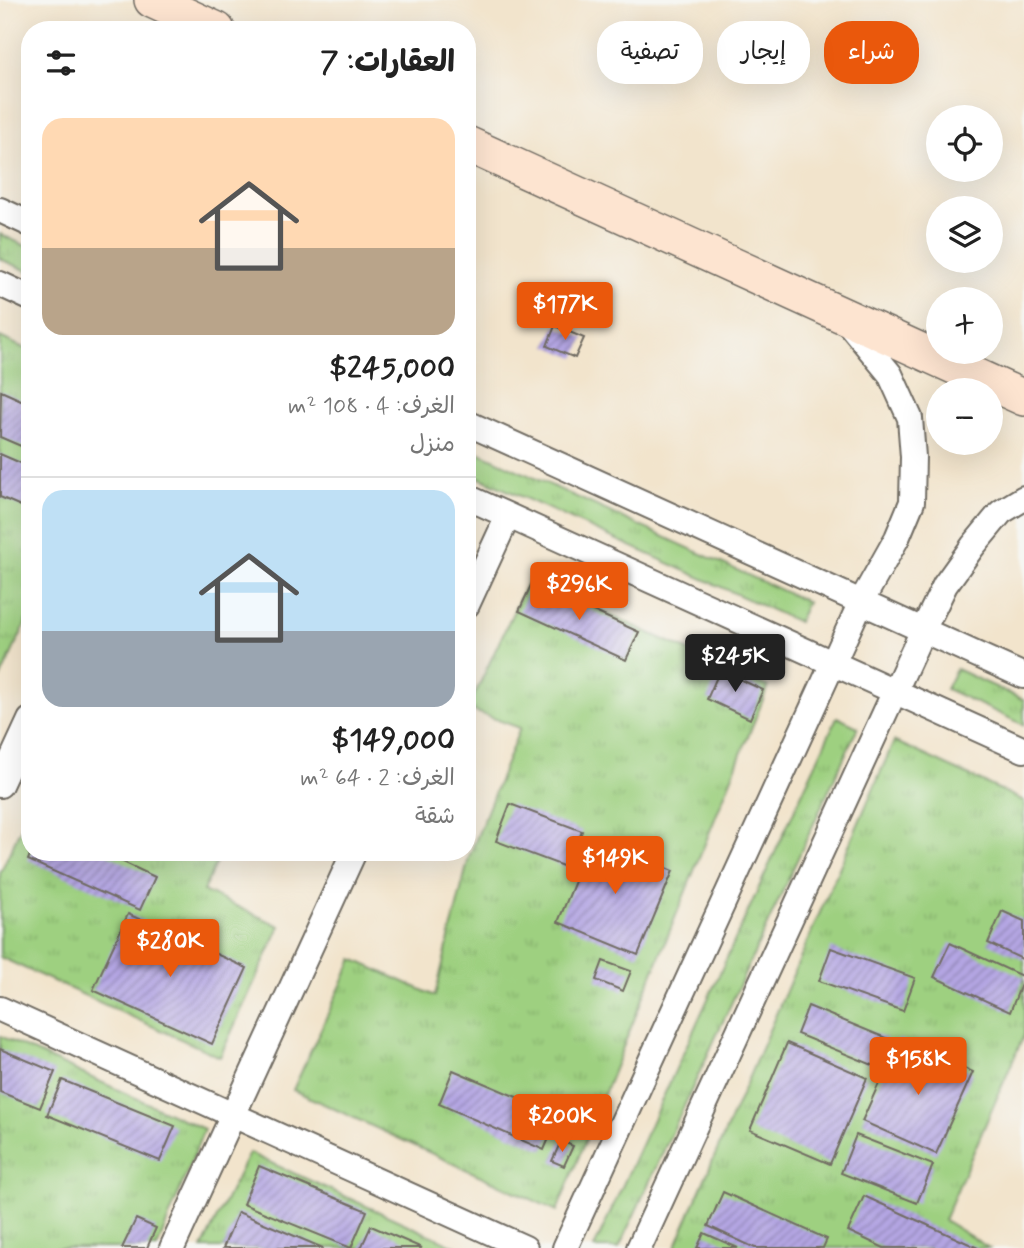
<!DOCTYPE html>
<html lang="ar">
<meta charset="utf-8">
<style>
:root{--surface:#fff;--page:#f2f2f2;--text:#222;--muted:#767676;--line:#e0e0e0;--accent:#ea580c}
body{margin:0;font-family:Mynerve,"Playpen Sans Arabic",sans-serif;background:var(--page);color:var(--text);direction:rtl;height:100vh;display:flex;flex-direction:column;font-size:26px;white-space:nowrap}
*{box-sizing:border-box;margin:0}
p{font-size:23px;color:var(--muted)}
.icon{flex:none;width:38px;height:38px;fill:none;stroke:currentColor;stroke-width:2;stroke-linecap:round;stroke-linejoin:round}
.map{position:relative;flex:1;overflow:hidden;direction:ltr}
.side{position:absolute;left:21px;top:21px;width:455px;height:840px;display:flex;flex-direction:column;background:var(--surface);border-radius:28px;box-shadow:0 7px 28px #0002;direction:rtl}
.side>*{flex:none}
.guide{position:absolute;left:497px;top:21px;width:422px;height:63px;direction:rtl;display:flex;gap:14px}
.tools{position:absolute;left:926px;top:105px;display:grid;gap:14px}
.tools a{display:grid;place-items:center;width:77px;height:77px;border-radius:50%;background:var(--surface);box-shadow:0 7px 28px #0002;font-size:35px}
.price{position:absolute;translate:-50% -60px;padding:0 16px;border-radius:7px;background:var(--accent);color:#fff;font-size:23px;line-height:46px;filter:drop-shadow(0 2px 4px #0008)}
.price::after{content:'';position:absolute;left:50%;top:42px;width:21px;height:16px;margin-left:-10px;background:inherit;clip-path:polygon(0 0,100% 0,50% 100%)}
.price.current{background:#222;color:#fff}
ul{padding:0;list-style:none}
li{display:grid;align-content:center;gap:14px;height:371px;padding:0 21px}
li+li{border-top:2px solid var(--line)}
li span{display:grid;place-items:center;height:217px;border-radius:21px;color:#555}
li>.icon{margin-inline-start:auto}
span .icon{width:126px;height:126px;fill:#fffc;stroke-width:1}
li b{font-size:30px}
h2{display:flex;justify-content:space-between;align-items:center;height:84px;padding:0 21px;font-size:30px}
.tag{padding:0 24px;border-radius:28px;background:var(--surface);box-shadow:0 7px 28px #0002;font-size:24px;line-height:63px}
.tag.current{background:var(--accent);color:#fff}
.map>svg:first-child{display:block}
</style>
<div class="map">
<svg width="1024" height="1248" viewBox="0 0 1024 1248">
<defs>
<pattern id="grass-tufts" width="24" height="20" patternUnits="userSpaceOnUse" patternTransform="scale(1.75)"><rect width="24" height="20" fill="#9ed080"/><path d="M3 7l-1-3M5 7V3M7 7l1-3M15 17l-1-3M17 17v-4M19 17l1-3" fill="none" stroke="#88b36f"/></pattern>
<pattern id="building-hatch" width="6" height="6" patternUnits="userSpaceOnUse" patternTransform="scale(1.75)"><rect width="6" height="6" fill="#b4a6e3"/><path d="M-1 1l2-2M0 6l6-6M5 7l2-2" fill="none" stroke="#9387b8"/></pattern>
</defs>
<rect width="100%" height="100%" fill="#f6f6f2"/>
<filter id="ink" filterUnits="userSpaceOnUse"><feTurbulence type="fractalNoise" baseFrequency=".0143" numOctaves="2"/><feDisplacementMap in="SourceGraphic" scale="14" xChannelSelector="R" yChannelSelector="G"/><feConvolveMatrix kernelMatrix="1 2 1 2 8 2 1 2 1" color-interpolation-filters="sRGB"/></filter>
<filter id="wash" filterUnits="userSpaceOnUse"><feTurbulence type="fractalNoise" baseFrequency=".00686" numOctaves="4" result="noise"/><feDisplacementMap in="SourceGraphic" scale="28" xChannelSelector="R" yChannelSelector="G"/><feGaussianBlur stdDeviation="1.57" result="paint"/><feColorMatrix in="noise" values="0 0 0 0 0 0 0 0 0 0 0 0 0 0 0 0 0 1.4 0 .05"/><feComposite in="paint" operator="in"/></filter>
<g filter="url(#wash)">
<rect width="100%" height="100%" fill="#f2e4cc"/>
<g fill="url(#grass-tufts)" stroke="#647e56" stroke-width="2">
<path d="M0,234L30,248V272L0,259Z"/>
<path d="M0,337L30,351V614L0,679Z"/>
<path d="M467,447L807,602L798,622L467,472Z"/>
<path d="M529,578L768,687L557,1211L293,1090L353,959L435,996L469,857L520,728L468,709Z"/>
<path d="M956,669L1024,700V725L946,689Z"/>
<path d="M837,717L858,727L619,1248H594Z"/>
<path d="M894,741L1024,801V1035L944,1220L989,1248H675Z"/>
<path d="M30,808V852H221L203,891L280,926L220,1057L0,957V873Z"/>
<path d="M0,1036L204,1129L157,1248H46L41,1246L40,1248H0Z"/>
<path d="M249,1153L459,1248H202Z"/>
</g>
<g id="blocks">
<g fill="url(#building-hatch)">
<path d="M555,326L584,338L575,358L547,346Z"/>
<path d="M1,391L30,404V450L0,437Z"/>
<path d="M0,454L30,467V510L0,497Z"/>
<path d="M532,583L639,632L626,660L519,611Z"/>
<path d="M720,670L763,690L750,719L707,699Z"/>
<path d="M510,804L582,831L568,868L496,841Z"/>
<path d="M593,838L673,871L638,955L558,922Z"/>
<path d="M31,852H102L155,877L140,910L28,860Z"/>
<path d="M1002,911L1024,921V960L988,943Z"/>
<path d="M128,914L247,968L212,1044L93,990Z"/>
<path d="M950,943L1024,977L1010,1012L934,977Z"/>
<path d="M831,948L915,978L903,1011L819,981Z"/>
<path d="M603,961L631,971L623,991L596,980Z"/>
<path d="M808,1006L886,1038L875,1066L797,1034Z"/>
<path d="M899,1039L973,1072L936,1154L862,1121Z"/>
<path d="M787,1043L867,1078L830,1164L750,1130Z"/>
<path d="M0,1049L55,1072L40,1108L0,1092Z"/>
<path d="M453,1070L559,1115L544,1150L439,1104Z"/>
<path d="M62,1080L175,1126L160,1161L47,1115Z"/>
<path d="M856,1135L933,1165L917,1203L841,1173Z"/>
<path d="M561,1141L573,1146L564,1166L552,1161Z"/>
<path d="M259,1166L367,1211L351,1248L243,1204Z"/>
<path d="M723,1192L827,1239L823,1248H755L708,1226Z"/>
<path d="M864,1196L978,1248H884L848,1231Z"/>
<path d="M238,1212L323,1248H223Z"/>
<path d="M136,1219L156,1228L147,1248H122Z"/>
<path d="M371,1226L422,1248H361Z"/>
<path d="M704,1233L738,1248H697Z"/>
</g>
</g>
</g>
<g filter="url(#ink)">
<use href="#blocks" fill-opacity="0" stroke="#716c63" stroke-width="2"/>
<g fill="none" stroke-linecap="round" stroke-linejoin="round">
<defs>
<g id="minor">
<path d="M0,210L30,224"/>
<path d="M0,284L30,298"/>
<path d="M467,423L1024,676"/>
<path d="M467,497L1024,750"/>
<path d="M467,605L508,516"/>
<path d="M0,785L30,720"/>
<path d="M0,1009L525,1248"/>
<path d="M172,1248L354,852"/>
<path d="M565,1248L861,602L897,538L912,502L913,457L910,418L890,374L845,319"/>
<path d="M639,1248L923,630L945,585L973,546L1001,512L1024,498"/>
</g>
<g id="secondary">
<path d="M152,0L217,30"/>
<path d="M467,144L1024,398"/>
</g>
</defs>
<use href="#minor" stroke="#716c63" stroke-width="28"/>
<use href="#secondary" stroke="#716c63" stroke-width="38"/>
<use href="#minor" stroke="#fff" stroke-width="24"/>
<use href="#secondary" stroke="#fde4d0" stroke-width="35"/>
</g>
</g>
</svg>
<div class="tools">
<a><svg class="icon" aria-label="locate" viewBox="0 0 24 24"><circle cx="12" cy="12" r="6"/><path d="M12 2v4M12 18v4M2 12h4M18 12h4"/></svg></a>
<a><svg class="icon" aria-label="layers" viewBox="0 0 24 24"><path d="M12 4l9 5-9 5-9-5zM3 14l9 5 9-5"/></svg></a>
<a>+</a>
<a>−</a>
</div>
<b class="price" style="left:565px;top:342px">$177K</b>
<b class="price" style="left:579px;top:622px">$296K</b>
<b class="price current" style="left:735px;top:694px">$245K</b>
<b class="price" style="left:615px;top:896px">$149K</b>
<b class="price" style="left:170px;top:979px">$280K</b>
<b class="price" style="left:918px;top:1097px">$158K</b>
<b class="price" style="left:562px;top:1154px">$200K</b>
<div class="guide">
<a class="tag current">شراء</a>
<a class="tag">إيجار</a>
<a class="tag">تصفية</a>
</div>
<section class="side">
<h2>العقارات: 7<svg class="icon" aria-label="filters" viewBox="0 0 24 24"><path d="M4 7h16M4 17h16"/><circle cx="9" cy="7" r="2"/><circle cx="15" cy="17" r="2"/></svg></h2>
<ul>
<li><span style="background:linear-gradient(#ffd9b3 60%,#b9a48a 0)"><svg class="icon" aria-label="home" viewBox="0 0 24 24"><path d="M3 11l9-7 9 7M6 9v11h12V9"/></svg></span><div><b>$245,000</b><p>الغرف: 4 · 108 m²</p><p>منزل</p></div></li>
<li><span style="background:linear-gradient(#bfe0f5 65%,#9aa5b1 0)"><svg class="icon" aria-label="home" viewBox="0 0 24 24"><path d="M3 11l9-7 9 7M6 9v11h12V9"/></svg></span><div><b>$149,000</b><p>الغرف: 2 · 64 m²</p><p>شقة</p></div></li>
</ul>
</section>
</div>
